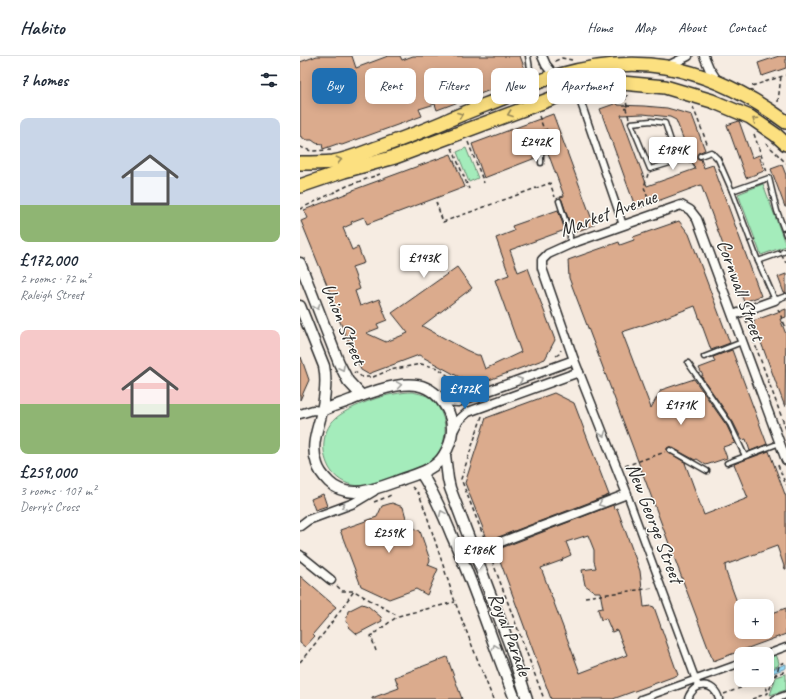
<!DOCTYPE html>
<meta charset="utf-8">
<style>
:root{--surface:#fff;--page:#f2f2f3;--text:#1f2937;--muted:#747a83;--line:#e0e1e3;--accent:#1f6fb2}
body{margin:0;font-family:Caveat,sans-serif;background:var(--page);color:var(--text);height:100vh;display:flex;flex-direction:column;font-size:15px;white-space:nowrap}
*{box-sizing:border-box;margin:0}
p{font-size:13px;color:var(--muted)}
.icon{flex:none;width:22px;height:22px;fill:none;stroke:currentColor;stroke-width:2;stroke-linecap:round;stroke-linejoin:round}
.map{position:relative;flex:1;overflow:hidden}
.side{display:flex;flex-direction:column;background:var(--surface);width:300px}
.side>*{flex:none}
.hud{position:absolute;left:12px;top:12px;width:380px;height:36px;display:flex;gap:8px}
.fabs{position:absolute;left:434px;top:543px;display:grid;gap:8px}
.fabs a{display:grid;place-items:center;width:40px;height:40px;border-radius:8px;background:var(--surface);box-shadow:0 2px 10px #0003;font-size:20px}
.price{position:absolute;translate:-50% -34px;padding:0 9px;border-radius:4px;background:#fff;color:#222;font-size:13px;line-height:26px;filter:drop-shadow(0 1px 2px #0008)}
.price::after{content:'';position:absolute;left:50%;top:24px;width:12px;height:9px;margin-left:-6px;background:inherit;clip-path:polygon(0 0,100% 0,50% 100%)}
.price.current{background:var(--accent);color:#fff}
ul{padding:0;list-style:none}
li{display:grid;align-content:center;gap:8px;height:212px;padding:0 20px}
li span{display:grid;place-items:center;height:124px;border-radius:8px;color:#555}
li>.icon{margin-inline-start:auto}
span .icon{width:72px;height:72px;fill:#fffc;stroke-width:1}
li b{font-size:17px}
h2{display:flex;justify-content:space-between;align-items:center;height:48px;padding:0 20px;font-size:17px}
.tag{padding:0 14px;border-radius:8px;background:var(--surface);box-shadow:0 2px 10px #0003;font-size:14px;line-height:36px}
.tag.current{background:var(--accent);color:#fff}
header{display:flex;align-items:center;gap:24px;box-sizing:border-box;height:56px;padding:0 20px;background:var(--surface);border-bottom:1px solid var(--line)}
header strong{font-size:19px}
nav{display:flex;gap:22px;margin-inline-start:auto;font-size:14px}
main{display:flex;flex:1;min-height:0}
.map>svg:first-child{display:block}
</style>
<header>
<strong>Habito</strong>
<nav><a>Home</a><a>Map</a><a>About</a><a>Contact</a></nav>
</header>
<main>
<section class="side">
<h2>7 homes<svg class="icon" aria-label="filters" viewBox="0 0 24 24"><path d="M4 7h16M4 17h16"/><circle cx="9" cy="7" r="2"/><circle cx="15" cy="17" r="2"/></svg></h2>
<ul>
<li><span style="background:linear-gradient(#c9d6e8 70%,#8fb573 0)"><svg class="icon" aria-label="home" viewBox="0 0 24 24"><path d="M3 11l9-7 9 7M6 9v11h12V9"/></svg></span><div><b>£172,000</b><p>2 rooms · 72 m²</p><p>Raleigh Street</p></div></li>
<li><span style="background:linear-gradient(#f6c9c9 60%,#8fb573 0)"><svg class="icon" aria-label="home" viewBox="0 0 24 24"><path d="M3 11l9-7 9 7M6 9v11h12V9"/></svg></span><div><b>£259,000</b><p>3 rooms · 107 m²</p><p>Derry's Cross</p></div></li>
</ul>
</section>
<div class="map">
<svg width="486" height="643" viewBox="0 0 486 643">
<rect width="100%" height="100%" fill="#f6ece2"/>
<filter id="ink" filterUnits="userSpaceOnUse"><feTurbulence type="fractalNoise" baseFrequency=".025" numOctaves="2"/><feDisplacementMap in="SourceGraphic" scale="8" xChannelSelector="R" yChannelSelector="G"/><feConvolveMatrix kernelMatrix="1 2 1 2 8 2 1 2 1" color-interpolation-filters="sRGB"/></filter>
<g filter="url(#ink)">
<g fill="#a4ecbb" stroke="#688c73">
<path d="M166,92L178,122L169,126L157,96Z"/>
<path d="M463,128L486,190L461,199L438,138Z"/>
<path d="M112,336C117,337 122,338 127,340C130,342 133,345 136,348C149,365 148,388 133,403C122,413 105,417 91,422C84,424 76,428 68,430C63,430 58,430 53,429C41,427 31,418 27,407C21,392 23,373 36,362C47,352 79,340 94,338C100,337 106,336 112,336Z"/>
<path d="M476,598L479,607L478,610L467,614V601Z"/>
<path d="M486,618V634L470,639L476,621Z"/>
</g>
<path fill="#97dcf9" stroke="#6c95a7" d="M486,608V612L467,619V615Z"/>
<g fill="#dbab8d" stroke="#2b2b2b" fill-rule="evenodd">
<path d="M17,0H52L56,12L88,0H100L102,4L113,0H220L226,16L223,17L225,21L137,54L135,48L119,53L122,60L42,89L37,88L23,93L22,88L16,87L12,84H6L0,80V6Z"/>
<path d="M479,0H486V12L462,20L458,7Z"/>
<path d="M317,47L318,49L344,50L367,52L392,59L405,94L398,97L397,102L399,103H401L404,112L413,109L461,240L444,246L401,129L336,153L300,53ZM343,58L370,61L376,64L390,100H392L394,101V104L392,106L395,113L347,130L321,59Z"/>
<path d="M253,58L294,169L273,177L262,144L260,141L264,140L248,97L244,98L242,91L252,87L247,73L231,78L238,101L184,122L172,88Z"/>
<path d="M439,65L452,102L459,99L464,115L446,122L427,69Z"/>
<path d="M151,98L165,131L67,168L64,161L51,166L52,168L43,172L52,194L58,191L64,207L52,211L60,233L55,235L60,250L79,243L87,264L77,268L79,272L66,277L86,286L108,277L92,257L157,211L172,232L122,270L166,294L177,299H180L185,313L221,296L195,224L209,219L196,182L214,175L212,170L258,154L265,174L210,194L218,216L228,212L255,284L245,303L181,327H177L170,326L161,321V322L119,299L68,318L61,314L37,259L29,234L1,165L8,162L4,154L53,135V134Z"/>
<path d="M482,109L486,119V151H485L471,113Z"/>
<path d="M379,165L389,178L430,287L411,294L395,250L353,266L322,276L351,352L361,334L394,323L427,370L435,387L423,391L427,402L406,409L397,403L395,404L371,391H370L367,392V395L386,407H385L404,459L448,442L434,408L469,395L486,441V513H485L477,490L425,509L426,516L441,557V576H467V559L486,552V578L413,605L296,293L269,222L268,204L319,186L320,189L334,184L333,181Z"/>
<path d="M486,218V237H484L478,221Z"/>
<path d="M486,253V261L480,263L486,278L485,351L453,265Z"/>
<path d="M432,294L467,388L450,395L446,383L442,384L433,366L401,320H403L399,312L415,306L413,301Z"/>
<path d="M1,301L9,324L0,344V302Z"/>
<path d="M254,337L274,347L309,439L188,485L165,427L186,362Z"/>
<path d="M23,438L27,450L15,454L11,443Z"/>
<path d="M92,447L103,451L106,462L104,467L120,475L130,504L128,509L138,513L127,539L116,533L89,543L61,530L40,474L77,461L82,450Z"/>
<path d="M313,449L314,453L317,452L340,515L344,551L351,550L354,551L378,619L313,643H251L196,494ZM288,479L294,494V505L296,512L282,514L285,529L295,536H300L303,552L298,553L301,564L306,562L312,576L317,574L327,599L280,617L241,512L263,504L262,503L271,499L266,486Z"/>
<path d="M0,520L36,551L13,578L15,580L5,591L0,587Z"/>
<path d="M62,548L68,550L81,561L82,565L57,578L48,570L49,568L46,566L48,555Z"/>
<path d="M147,601L162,643H72V642L99,632L95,621Z"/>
</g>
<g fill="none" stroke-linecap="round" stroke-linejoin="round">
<defs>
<g id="service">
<path d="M228,0L232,25"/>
<path d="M400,100L411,96L418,103L432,135L458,205L475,244L486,240"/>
<path d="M380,104L372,88L365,67L351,65L331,67L350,113L380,104L391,103"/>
<path d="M241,107V99L236,83L245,77"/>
<path d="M432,135L469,122L477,155L486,179"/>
<path d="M259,145L270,179V188"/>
<path d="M458,205L486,195"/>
<path d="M404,301L442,286"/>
<path d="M388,307L430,368L445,400"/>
<path d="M370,394L407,415"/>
<path d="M427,407L480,387"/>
</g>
<g id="pedestrian">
<path d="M280,44L323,169"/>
<path d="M327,438L398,630"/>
<path d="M467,598L486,591"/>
<path d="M341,643L441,607"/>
<path d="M388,643C394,625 414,625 419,643"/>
<path d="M475,643L486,639"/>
</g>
<g id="minor">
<path d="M242,0L246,9L255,20"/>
<path d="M404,0L409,12L418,26"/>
<path d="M366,11L388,0"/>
<path d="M433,259L475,244"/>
<path d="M143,345L158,346L274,304"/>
<path d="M0,358L13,354L22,355"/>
<path d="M153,375L159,364L168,356L279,316"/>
<path d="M0,470L8,464L54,447L74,435"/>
<path d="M175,496L232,474L275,458L327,438L274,304L242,212V204L248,198L270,188L381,149L390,154L397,163L486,404"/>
<path d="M0,499L31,524"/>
</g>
<g id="tertiary">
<path d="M0,207L39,307L48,325L61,339"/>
<path d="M0,250L24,310C27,324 25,340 22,355C18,374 10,388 17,408C19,415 24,421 29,426C49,446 80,431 103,423C117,418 136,413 144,399C153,385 155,368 147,353C131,324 108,325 79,334C70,337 60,340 51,344C41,348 31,350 22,355"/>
<path d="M145,399L148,423L150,432L210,590L227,643"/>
<path d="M121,417C134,437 143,458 152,480C176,533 193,589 215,643"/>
</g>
<g id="primary">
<path d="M0,107C11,107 22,107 33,106C51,103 68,95 85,89C105,82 125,74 144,66C163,57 183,50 203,42C220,34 237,25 256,20C291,10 330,5 366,11C410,19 451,40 486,66"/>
<path d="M0,130L44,115L95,101L264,38L298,30L322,27L365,31L412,45L450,61L476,79L486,88"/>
</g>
</defs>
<use href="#service" stroke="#2b2b2b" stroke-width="7"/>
<use href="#pedestrian" stroke="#2b2b2b" stroke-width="9"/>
<use href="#minor" stroke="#2b2b2b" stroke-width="11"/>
<use href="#tertiary" stroke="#2b2b2b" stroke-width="13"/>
<use href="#primary" stroke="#2b2b2b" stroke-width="16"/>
<g stroke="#2b2b2b" stroke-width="1.5" stroke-dasharray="4 3" stroke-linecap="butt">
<path d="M255,5L262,2L272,4"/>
<path d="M452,30L486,19"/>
<path d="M317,40H331"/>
<path d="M325,40L327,50H325L329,62"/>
<path d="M478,46L481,20"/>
<path d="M393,51L408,90"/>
<path d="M239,60L243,71"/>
<path d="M454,78L467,116"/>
<path d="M168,86L184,127"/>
<path d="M466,87L486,107"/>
<path d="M0,91L11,95L31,94"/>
<path d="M152,92L169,133"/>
<path d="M348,118L344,131L351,151"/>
<path d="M136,146L143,166L250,127L255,141"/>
<path d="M0,153L47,130L80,118"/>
<path d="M478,253L486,272"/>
<path d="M446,264L486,373"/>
<path d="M256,300L259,298L261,294"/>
<path d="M54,317L55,316L62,321H73L90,314L121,308L138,312L164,332H169"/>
<path d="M182,360L161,423L185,484"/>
<path d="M478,409L486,429"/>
<path d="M325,410L365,396"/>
<path d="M112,431L119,438L126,457L155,546L193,643"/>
<path d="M74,446L87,441L91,439"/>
<path d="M190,499L244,643"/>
<path d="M37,530L42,535H54L98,560L155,546"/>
<path d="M285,541L353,532"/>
<path d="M76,595L71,580L98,560"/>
<path d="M0,606L24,577L54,535"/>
<path d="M467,622L486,615"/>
<path d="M464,624L468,637"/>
<path d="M424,638L462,624"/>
<path d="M452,643L468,637L480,608L486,606"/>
</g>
<use href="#service" stroke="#fdfcf7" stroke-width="4"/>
<use href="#pedestrian" stroke="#fdfcf7" stroke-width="6"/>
<use href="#minor" stroke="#fdfcf7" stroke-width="8"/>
<use href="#tertiary" stroke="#fdfcf7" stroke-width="10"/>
<use href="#primary" stroke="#fce080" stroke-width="13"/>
<g stroke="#2b2b2b" stroke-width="1.5" stroke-dasharray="4 3" stroke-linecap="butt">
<path d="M481,175L486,174"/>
<path d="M447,186L455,183"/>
<path d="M478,193L486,207"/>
</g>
</g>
<defs><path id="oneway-chevron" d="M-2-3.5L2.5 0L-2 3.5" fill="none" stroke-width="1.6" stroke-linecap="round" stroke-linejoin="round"/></defs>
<g stroke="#948656">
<use href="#oneway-chevron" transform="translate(210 58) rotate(160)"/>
<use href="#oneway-chevron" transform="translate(160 59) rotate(-21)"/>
<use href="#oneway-chevron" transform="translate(455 64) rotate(-146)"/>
<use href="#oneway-chevron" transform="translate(39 104) rotate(-13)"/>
</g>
<g stroke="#9e9e9b">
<use href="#oneway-chevron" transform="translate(17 251) rotate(69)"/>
<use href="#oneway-chevron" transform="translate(42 312) rotate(63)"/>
<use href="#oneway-chevron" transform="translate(220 324) rotate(-19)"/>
<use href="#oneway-chevron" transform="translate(99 329) rotate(-9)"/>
<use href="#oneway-chevron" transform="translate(303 378) rotate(69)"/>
<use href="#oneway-chevron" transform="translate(301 448) rotate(159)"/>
<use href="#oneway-chevron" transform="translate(44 451) rotate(159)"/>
<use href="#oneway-chevron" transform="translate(142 457) rotate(-114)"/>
<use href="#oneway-chevron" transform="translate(195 591) rotate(-110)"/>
</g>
</g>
<g text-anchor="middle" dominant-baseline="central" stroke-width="3" stroke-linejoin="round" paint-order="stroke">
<g font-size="20" fill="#2b2b2b" stroke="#fdfcf7">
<text transform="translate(308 157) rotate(-20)">Market Avenue</text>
<text transform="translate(441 234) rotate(70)">Cornwall Street</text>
<text transform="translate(44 268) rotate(67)">Union Street</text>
<text transform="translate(355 467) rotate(69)">New George Street</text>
<text transform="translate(210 578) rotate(69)">Royal Parade</text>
</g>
</g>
</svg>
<div class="fabs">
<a>+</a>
<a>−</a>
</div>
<b class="price" style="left:236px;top:107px">£242K</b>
<b class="price" style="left:373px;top:115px">£184K</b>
<b class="price" style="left:124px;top:223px">£143K</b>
<b class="price current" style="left:165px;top:354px">£172K</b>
<b class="price" style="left:381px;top:370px">£171K</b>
<b class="price" style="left:89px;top:498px">£259K</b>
<b class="price" style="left:179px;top:515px">£186K</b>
<div class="hud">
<a class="tag current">Buy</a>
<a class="tag">Rent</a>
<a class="tag">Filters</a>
<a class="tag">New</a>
<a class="tag">Apartment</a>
</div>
</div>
</main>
